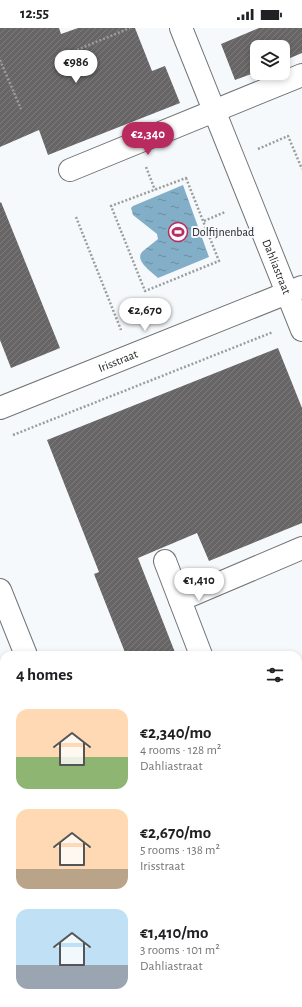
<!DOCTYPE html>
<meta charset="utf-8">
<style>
:root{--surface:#fff;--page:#f2f2f2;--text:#202124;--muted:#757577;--accent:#b92b5f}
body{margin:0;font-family:"Alegreya Sans",sans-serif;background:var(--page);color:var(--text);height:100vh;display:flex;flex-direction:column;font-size:15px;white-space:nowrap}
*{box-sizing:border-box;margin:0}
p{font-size:13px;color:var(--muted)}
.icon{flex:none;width:22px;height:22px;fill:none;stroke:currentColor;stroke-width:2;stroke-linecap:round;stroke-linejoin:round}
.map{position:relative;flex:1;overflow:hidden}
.drawer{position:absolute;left:0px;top:623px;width:302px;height:356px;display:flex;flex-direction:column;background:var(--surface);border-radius:12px 12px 0 0;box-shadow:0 2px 6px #0003}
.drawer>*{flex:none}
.controls{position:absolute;left:250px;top:12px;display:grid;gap:8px}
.controls a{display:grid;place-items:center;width:40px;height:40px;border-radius:8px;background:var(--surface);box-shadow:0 2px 6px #0003;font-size:20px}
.price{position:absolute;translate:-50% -34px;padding:0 9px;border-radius:14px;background:#fff;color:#222;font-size:13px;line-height:26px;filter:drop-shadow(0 1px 2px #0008)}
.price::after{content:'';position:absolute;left:50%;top:24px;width:12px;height:9px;margin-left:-6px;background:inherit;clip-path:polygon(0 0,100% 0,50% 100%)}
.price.active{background:var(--accent);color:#fff}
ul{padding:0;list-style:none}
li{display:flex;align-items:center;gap:12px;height:100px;padding:0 16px}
li span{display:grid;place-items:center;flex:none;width:112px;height:80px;border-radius:12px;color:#555}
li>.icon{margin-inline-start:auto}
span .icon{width:48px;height:48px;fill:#fffc;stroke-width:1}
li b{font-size:17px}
h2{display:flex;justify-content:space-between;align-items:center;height:48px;padding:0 16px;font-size:17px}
.status{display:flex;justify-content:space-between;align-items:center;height:28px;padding:0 20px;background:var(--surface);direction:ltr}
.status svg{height:11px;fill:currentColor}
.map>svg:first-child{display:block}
</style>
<div class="status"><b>12:55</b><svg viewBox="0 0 49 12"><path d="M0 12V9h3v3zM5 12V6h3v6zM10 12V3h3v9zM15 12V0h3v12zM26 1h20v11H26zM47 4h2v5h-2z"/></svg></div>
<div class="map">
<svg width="302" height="979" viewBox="0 0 302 979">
<defs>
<pattern id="water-ripples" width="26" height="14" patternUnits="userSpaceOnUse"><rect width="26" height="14" fill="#83aec8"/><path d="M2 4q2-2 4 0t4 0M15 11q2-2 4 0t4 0" fill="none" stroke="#6b8da2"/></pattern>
<pattern id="building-hatch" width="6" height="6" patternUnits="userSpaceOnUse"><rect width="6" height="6" fill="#686566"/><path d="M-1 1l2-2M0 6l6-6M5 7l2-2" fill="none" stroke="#7d7b7c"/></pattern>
</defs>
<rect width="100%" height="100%" fill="#f6f9fb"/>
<g fill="#c1e6fe">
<path d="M302,827V856L298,858V829Z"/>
<path d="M298,897L302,906V956L298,957Z"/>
<path d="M75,975H126L119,979H70L75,977Z"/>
<path d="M186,975H256L246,979H188Z"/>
</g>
<g fill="url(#water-ripples)">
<path d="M183,157L209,229L158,250C152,244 133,232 143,223C148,219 153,215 158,211L157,206L133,187L131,180L133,178Z"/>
<path d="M302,856V906L298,897V858Z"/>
<path d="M5,975H75L76,977L70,979H0V977Z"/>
</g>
<g fill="url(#building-hatch)">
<path d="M0,0H59L61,6L78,0H135L152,43L165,38L180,75L48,127L39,102L0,119Z"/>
<path d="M259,0H302V25L283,33V19H257V44L235,52L221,16Z"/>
<path d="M1,174L60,320L11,340L0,312V175Z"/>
<path d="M278,320L302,380V495L209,533L197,505L138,530L176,627H126L94,546L99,544L47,412Z"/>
</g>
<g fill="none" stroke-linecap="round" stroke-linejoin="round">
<defs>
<g id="minor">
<path id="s1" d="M181,0L302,302"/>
<path d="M70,142L302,47"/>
<path id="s2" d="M0,380L302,259"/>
<path d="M165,533L201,627"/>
<path d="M0,562L26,627"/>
<path d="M180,572L302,520"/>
<path d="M298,802L302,800"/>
<path d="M0,923L4,921"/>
<path d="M165,975L167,979"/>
</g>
</defs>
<use href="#minor" stroke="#717475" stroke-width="24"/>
<g stroke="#9b9d9e" stroke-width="2.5" stroke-dasharray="2 2" stroke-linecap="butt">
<path d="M55,31L130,0"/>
<path d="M0,32L21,81"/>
<path d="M258,121L288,108L302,141"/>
<path d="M146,139L155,162"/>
<path d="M186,150L219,233L145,263L111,178Z"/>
<path d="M76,189L121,302"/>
<path d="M204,193L225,184"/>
<path d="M13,407L273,304"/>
<path d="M298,761L302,760"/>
<path d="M0,883L4,882"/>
<path d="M298,965L302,963"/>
<path d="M258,979L267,975"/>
</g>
<use href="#minor" stroke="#fff" stroke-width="22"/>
</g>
<defs>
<symbol id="stadium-ring" viewBox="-11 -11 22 22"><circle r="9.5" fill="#f6f9fb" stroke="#b92b5f" stroke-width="1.5"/><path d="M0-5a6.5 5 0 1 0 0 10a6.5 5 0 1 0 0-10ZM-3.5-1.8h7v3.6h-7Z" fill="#b92b5f"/></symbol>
</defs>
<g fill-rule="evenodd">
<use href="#stadium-ring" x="167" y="193" width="22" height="22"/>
</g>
<g text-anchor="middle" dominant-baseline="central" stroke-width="4" stroke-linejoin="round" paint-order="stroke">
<g font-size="12" fill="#222323" stroke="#f6f9fb" text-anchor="start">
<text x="192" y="204">Dolfijnenbad</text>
</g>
<g font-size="12" fill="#222323" stroke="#f6f9fb">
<text stroke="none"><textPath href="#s1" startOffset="257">Dahliastraat</textPath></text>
<text stroke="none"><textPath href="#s2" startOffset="127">Irisstraat</textPath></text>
</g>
</g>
</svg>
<div class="controls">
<a><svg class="icon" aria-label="layers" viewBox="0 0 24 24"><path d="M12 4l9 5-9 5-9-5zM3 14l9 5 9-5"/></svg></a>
</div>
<b class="price" style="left:76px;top:56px">€986</b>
<b class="price active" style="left:148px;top:128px">€2,340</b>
<b class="price" style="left:145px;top:304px">€2,670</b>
<b class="price" style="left:199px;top:574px">€1,410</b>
<section class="drawer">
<h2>4 homes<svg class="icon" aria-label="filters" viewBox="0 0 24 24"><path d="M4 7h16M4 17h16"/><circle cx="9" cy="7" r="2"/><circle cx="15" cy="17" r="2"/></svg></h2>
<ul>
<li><span style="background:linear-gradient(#ffd9b3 60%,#8fb573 0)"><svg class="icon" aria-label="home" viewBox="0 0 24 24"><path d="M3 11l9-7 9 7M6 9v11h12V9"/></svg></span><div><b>€2,340/mo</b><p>4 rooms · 128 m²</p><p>Dahliastraat</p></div></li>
<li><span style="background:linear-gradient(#ffd9b3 75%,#b9a48a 0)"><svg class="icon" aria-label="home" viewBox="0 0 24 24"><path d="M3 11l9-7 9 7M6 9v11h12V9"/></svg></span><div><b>€2,670/mo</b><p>5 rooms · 138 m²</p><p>Irisstraat</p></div></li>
<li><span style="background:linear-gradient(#bfe0f5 70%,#9aa5b1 0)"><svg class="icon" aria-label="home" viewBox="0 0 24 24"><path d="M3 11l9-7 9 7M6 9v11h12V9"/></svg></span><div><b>€1,410/mo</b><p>3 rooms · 101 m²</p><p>Dahliastraat</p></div></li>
</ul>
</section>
</div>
